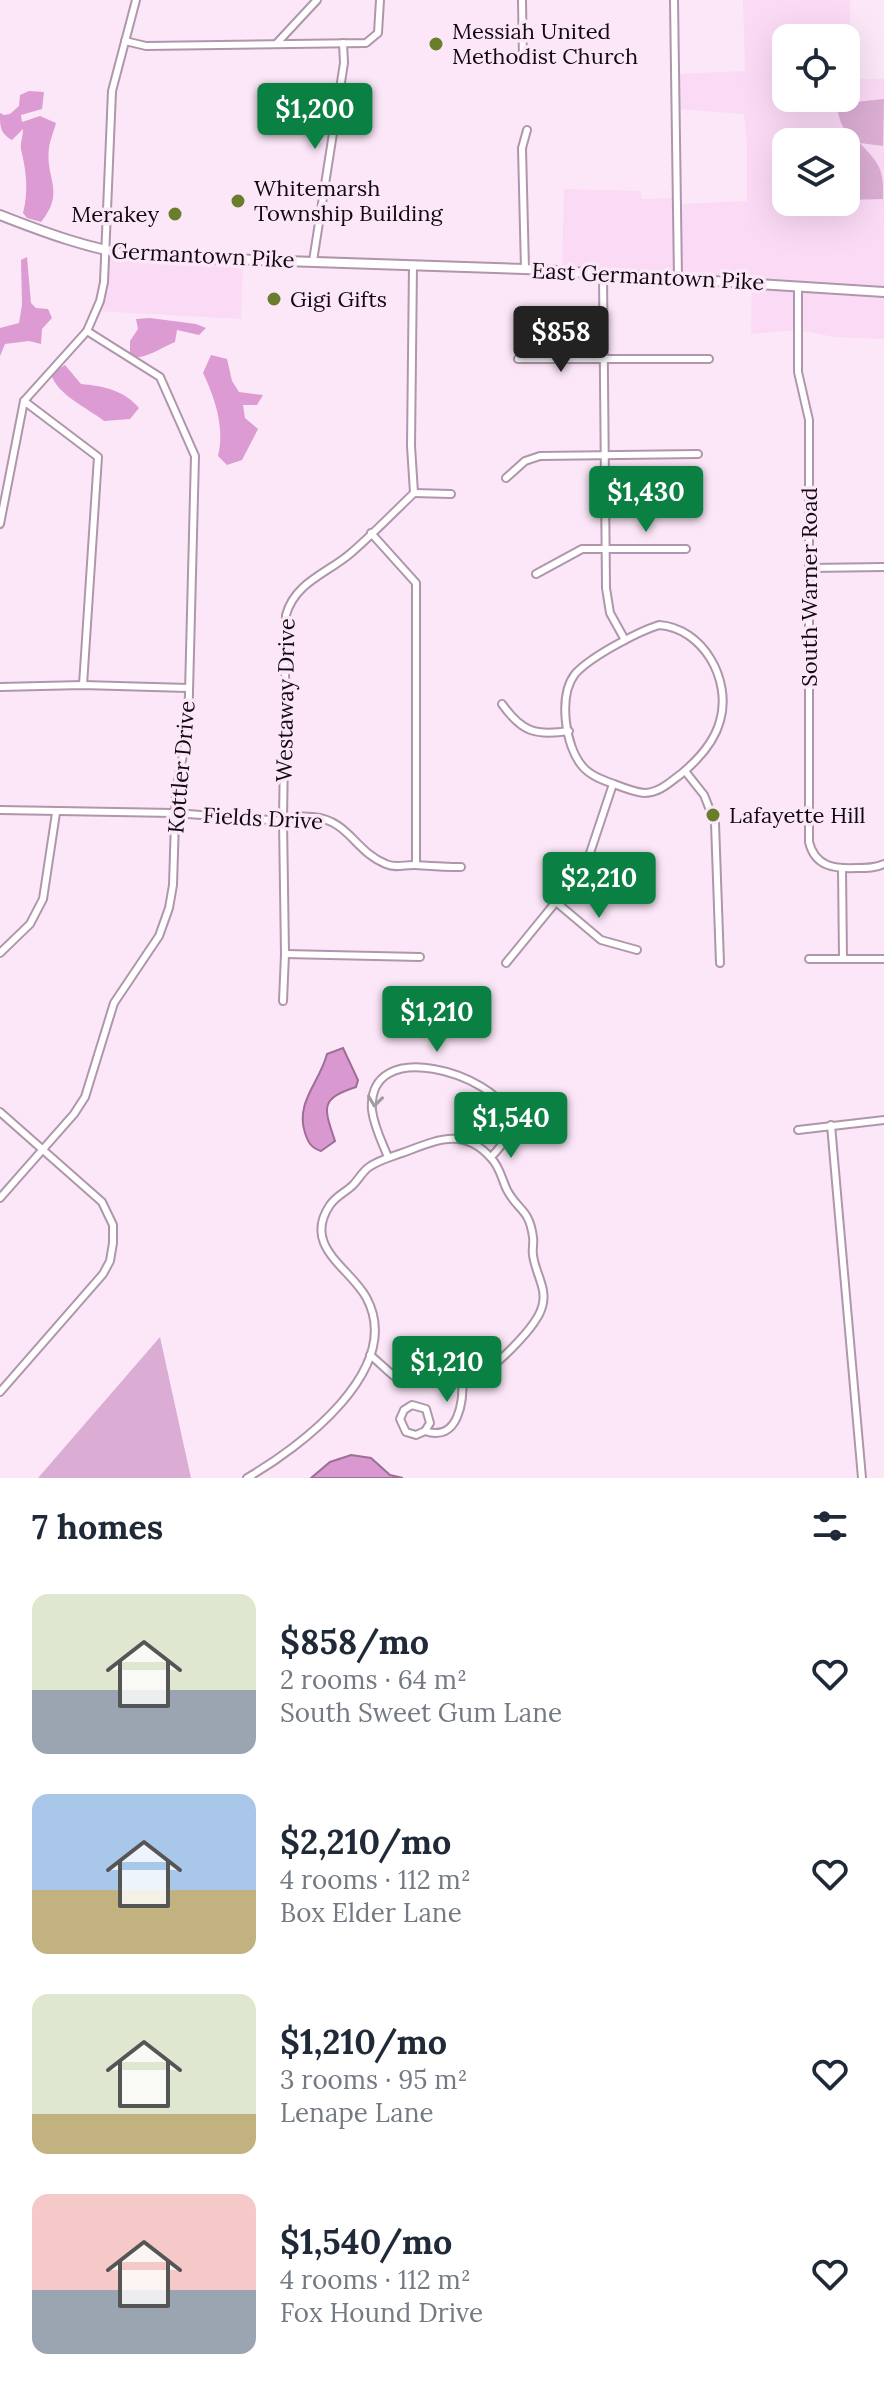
<!DOCTYPE html>
<meta charset="utf-8">
<style>
:root{--surface:#fff;--page:#f6f6f7;--text:#1f2937;--muted:#747a83;--accent:#0b8043}
body{margin:0;font-family:Lora,serif;background:var(--page);color:var(--text);height:100vh;display:flex;flex-direction:column;font-size:30px;white-space:nowrap}
*{box-sizing:border-box;margin:0}
p{font-size:26px;color:var(--muted)}
.icon{flex:none;width:44px;height:44px;fill:none;stroke:currentColor;stroke-width:2;stroke-linecap:round;stroke-linejoin:round}
.map{position:relative;height:1478px;overflow:hidden}
.side{display:flex;flex-direction:column;background:var(--surface);flex:1}
.side>*{flex:none}
.controls{position:absolute;left:772px;top:24px;display:grid;gap:16px}
.controls a{display:grid;place-items:center;width:88px;height:88px;border-radius:16px;background:var(--surface);box-shadow:0 8px 32px #0002;font-size:40px}
.price{position:absolute;translate:-50% -68px;padding:0 18px;border-radius:8px;background:var(--accent);color:#fff;font-size:26px;line-height:52px;filter:drop-shadow(0 2px 4px #0008)}
.price::after{content:'';position:absolute;left:50%;top:48px;width:24px;height:18px;margin-left:-12px;background:inherit;clip-path:polygon(0 0,100% 0,50% 100%)}
.price.current{background:#222;color:#fff}
ul{padding:0;list-style:none}
li{display:flex;align-items:center;gap:24px;height:200px;padding:0 32px}
li span{display:grid;place-items:center;flex:none;width:224px;height:160px;border-radius:16px;color:#555}
li>.icon{margin-inline-start:auto}
span .icon{width:96px;height:96px;fill:#fffc;stroke-width:1}
li b{font-size:34px}
h2{display:flex;justify-content:space-between;align-items:center;height:96px;padding:0 32px;font-size:34px}
.map>svg:first-child{display:block}
</style>
<div class="map">
<svg width="884" height="1478" viewBox="0 0 884 1478">
<rect width="100%" height="100%" fill="#fce7f8"/>
<g fill="#fbdaf6" fill-rule="evenodd">
<path d="M743,0H850L851,79H884V339L835,337L798,330L751,334L752,283L562,272L564,189L641,191L642,199L677,198V204L747,201V143L744,114L676,109V74L745,71ZM786,38H846V98H786ZM786,142H846V202H786Z"/>
<path d="M105,251L243,259L241,319L96,311L100,301Z"/>
</g>
<g fill="#dbadd4">
<path d="M884,99L883,146L860,143C880,165 884,169 883,199L846,200V142H817V139L860,143C845,135 838,122 837,104Z"/>
<path d="M160,1337L191,1478H38Z"/>
</g>
<g fill="#dc9bd3">
<path d="M29,91L44,92L42,109L21,115L22,122L40,116L56,123C54,131 50,140 49,148C45,180 66,191 41,222L27,218L23,213C29,191 26,170 21,149C20,143 23,136 23,129L12,140C0,133 0,127 0,113L4,115L10,114L19,106L20,95Z"/>
<path d="M27,257L31,303L36,308L48,309L52,318L42,329L41,344L29,341L5,344L0,356V328L19,323L22,305L21,260Z"/>
<path d="M150,318L196,324L206,328L199,335L177,330L175,342C158,349 148,358 130,358V341L138,329L136,319Z"/>
<path d="M211,355L227,359L232,381L239,392L263,395L257,405H243L245,418L258,429L242,460L227,465L218,456C225,428 215,398 203,373Z"/>
<path d="M65,365L81,384C103,386 124,390 139,408L130,419L104,421C88,408 57,395 51,374Z"/>
</g>
<g fill="#d999d0" stroke="#9d6e96" stroke-width="2">
<path d="M343,1048L358,1080L356,1087C319,1099 324,1108 335,1141L321,1151C311,1148 308,1142 305,1133C295,1102 320,1082 327,1054Z"/>
<path d="M351,1455L371,1458L390,1475L403,1478H311L330,1462Z"/>
</g>
<g fill="none" stroke-linecap="round" stroke-linejoin="round">
<defs>
<g id="minor">
<path d="M522,0L523,60"/>
<path d="M674,0L678,278"/>
<path d="M125,41L146,46L366,43L378,33L380,0"/>
<path d="M277,43L317,0"/>
<path d="M313,261L344,63L343,43"/>
<path d="M525,269L522,148L527,130"/>
<path d="M603,275L606,588L610,613L625,640"/>
<path d="M798,286V372L809,420V842C815,867 835,869 857,868C867,868 876,868 884,864"/>
<path d="M518,359H709"/>
<path d="M24,401L98,457L83,685"/>
<path d="M506,478L525,461L540,456L698,454"/>
<path d="M414,493L451,494"/>
<path d="M0,524L24,401L87,331L100,301L104,282L112,91L136,0"/>
<path d="M371,533L416,583V865"/>
<path d="M809,568L884,567"/>
<path d="M536,574L582,549H686"/>
<path d="M659,625C703,628 732,680 720,721C714,743 698,760 681,774C669,783 659,793 644,793C634,792 624,788 614,784C603,780 591,776 583,767C565,747 558,696 575,674C590,657 637,632 659,625Z"/>
<path d="M0,687L83,685L188,688"/>
<path d="M502,704C522,732 535,736 569,731"/>
<path d="M685,771L704,795L715,823L720,963"/>
<path d="M0,810L174,813L283,821C294,816 301,816 313,817C349,820 355,852 386,864C397,869 405,864 416,865C431,866 445,867 461,867"/>
<path d="M842,869L843,959"/>
<path d="M556,902L601,940L637,950"/>
<path d="M0,953L30,924L43,899L56,813"/>
<path d="M285,954L420,957"/>
<path d="M809,959H884"/>
<path d="M506,963L586,865L613,784"/>
<path d="M283,1001L285,954L283,821L286,615C295,582 328,573 351,553C373,534 393,513 414,493L411,446L413,265"/>
<path d="M0,1112L102,1202L113,1225V1243L110,1261L103,1274L0,1392"/>
<path d="M831,1125L862,1478"/>
<path d="M798,1130L884,1120"/>
<path d="M388,1157C382,1142 374,1127 372,1110C367,1034 495,1075 508,1114C513,1132 503,1145 491,1157"/>
<path d="M0,1198L74,1114L85,1097L114,1003L159,936L169,908L173,885L176,789L188,731L195,456L160,377L87,331"/>
<path d="M425,1431L430,1423L426,1409L412,1405L404,1410L400,1419L406,1432L416,1435L425,1431C459,1443 464,1400 462,1377"/>
<path d="M247,1478C299,1448 406,1369 366,1297C349,1267 302,1246 330,1205C336,1196 346,1192 353,1185C359,1179 362,1172 369,1167C379,1160 391,1157 402,1153C435,1141 463,1126 491,1158C500,1167 502,1180 507,1190C518,1211 529,1208 533,1237C534,1243 532,1249 533,1255C535,1273 548,1289 542,1307C537,1326 494,1370 476,1375C466,1378 456,1376 446,1377C430,1380 414,1387 398,1379C389,1373 379,1362 370,1355"/>
</g>
<path id="major" d="M0,215C46,233 89,249 138,256L525,269L884,292"/>
</defs>
<use href="#minor" stroke="#af96ab" stroke-width="10"/>
<use href="#major" stroke="#af96ab" stroke-width="12"/>
<use href="#minor" stroke="#fff" stroke-width="6"/>
<use href="#major" stroke="#fff" stroke-width="8"/>
</g>
<defs><path id="oneway-chevron" d="M-2-3.5L2.5 0L-2 3.5" fill="none" stroke-width="1.6" stroke-linecap="round" stroke-linejoin="round" transform="scale(2)"/></defs>
<use stroke="#a09d9f" href="#oneway-chevron" transform="translate(375 1101) rotate(97)"/>
<g fill="#6a7d2d" stroke="#fce7f8" stroke-width="3">
<circle cx="436" cy="44" r="8"/>
<circle cx="238" cy="201" r="8"/>
<circle cx="175" cy="214" r="8"/>
<circle cx="274" cy="299" r="8"/>
<circle cx="713" cy="815" r="8"/>
</g>
<g text-anchor="middle" dominant-baseline="central" stroke-width="7" stroke-linejoin="round" paint-order="stroke">
<g font-size="22" fill="#110910" stroke="#fce7f8" text-anchor="start">
<text x="452" y="31">Messiah United<tspan x="452" dy="25">Methodist Church</tspan></text>
<text x="254" y="188">Whitemarsh<tspan x="254" dy="25">Township Building</tspan></text>
<text x="159" y="214" text-anchor="end">Merakey</text>
<text x="290" y="299">Gigi Gifts</text>
<text x="729" y="815">Lafayette Hill</text>
</g>
<g font-size="22" fill="#110910" stroke="#fce7f8">
<text transform="translate(203 255) rotate(3)">Germantown Pike</text>
<text transform="translate(648 276) rotate(3)">East Germantown Pike</text>
<text transform="translate(809 587) rotate(-90)">South Warner Road</text>
<text transform="translate(285 700) rotate(-89)">Westaway Drive</text>
<text transform="translate(181 767) rotate(-85)">Kottler Drive</text>
<text transform="translate(263 818) rotate(3)">Fields Drive</text>
</g>
</g>
</svg>
<div class="controls">
<a><svg class="icon" aria-label="locate" viewBox="0 0 24 24"><circle cx="12" cy="12" r="6"/><path d="M12 2v4M12 18v4M2 12h4M18 12h4"/></svg></a>
<a><svg class="icon" aria-label="layers" viewBox="0 0 24 24"><path d="M12 4l9 5-9 5-9-5zM3 14l9 5 9-5"/></svg></a>
</div>
<b class="price" style="left:315px;top:151px">$1,200</b>
<b class="price current" style="left:561px;top:374px">$858</b>
<b class="price" style="left:646px;top:534px">$1,430</b>
<b class="price" style="left:599px;top:920px">$2,210</b>
<b class="price" style="left:437px;top:1054px">$1,210</b>
<b class="price" style="left:511px;top:1160px">$1,540</b>
<b class="price" style="left:447px;top:1404px">$1,210</b>
</div>
<section class="side">
<h2>7 homes<svg class="icon" aria-label="filters" viewBox="0 0 24 24"><path d="M4 7h16M4 17h16"/><circle cx="9" cy="7" r="2"/><circle cx="15" cy="17" r="2"/></svg></h2>
<ul>
<li><span style="background:linear-gradient(#dfe7d0 60%,#9aa5b1 0)"><svg class="icon" aria-label="home" viewBox="0 0 24 24"><path d="M3 11l9-7 9 7M6 9v11h12V9"/></svg></span><div><b>$858/mo</b><p>2 rooms · 64 m²</p><p>South Sweet Gum Lane</p></div><svg class="icon" aria-label="heart" viewBox="0 0 24 24"><path d="M12 20l-8-8c-3-5 5-10 8-4 3-6 11-1 8 4z"/></svg></li>
<li><span style="background:linear-gradient(#a9c7e8 60%,#c2b280 0)"><svg class="icon" aria-label="home" viewBox="0 0 24 24"><path d="M3 11l9-7 9 7M6 9v11h12V9"/></svg></span><div><b>$2,210/mo</b><p>4 rooms · 112 m²</p><p>Box Elder Lane</p></div><svg class="icon" aria-label="heart" viewBox="0 0 24 24"><path d="M12 20l-8-8c-3-5 5-10 8-4 3-6 11-1 8 4z"/></svg></li>
<li><span style="background:linear-gradient(#dfe7d0 75%,#c2b280 0)"><svg class="icon" aria-label="home" viewBox="0 0 24 24"><path d="M3 11l9-7 9 7M6 9v11h12V9"/></svg></span><div><b>$1,210/mo</b><p>3 rooms · 95 m²</p><p>Lenape Lane</p></div><svg class="icon" aria-label="heart" viewBox="0 0 24 24"><path d="M12 20l-8-8c-3-5 5-10 8-4 3-6 11-1 8 4z"/></svg></li>
<li><span style="background:linear-gradient(#f6c9c9 60%,#9aa5b1 0)"><svg class="icon" aria-label="home" viewBox="0 0 24 24"><path d="M3 11l9-7 9 7M6 9v11h12V9"/></svg></span><div><b>$1,540/mo</b><p>4 rooms · 112 m²</p><p>Fox Hound Drive</p></div><svg class="icon" aria-label="heart" viewBox="0 0 24 24"><path d="M12 20l-8-8c-3-5 5-10 8-4 3-6 11-1 8 4z"/></svg></li>
</ul>
</section>
